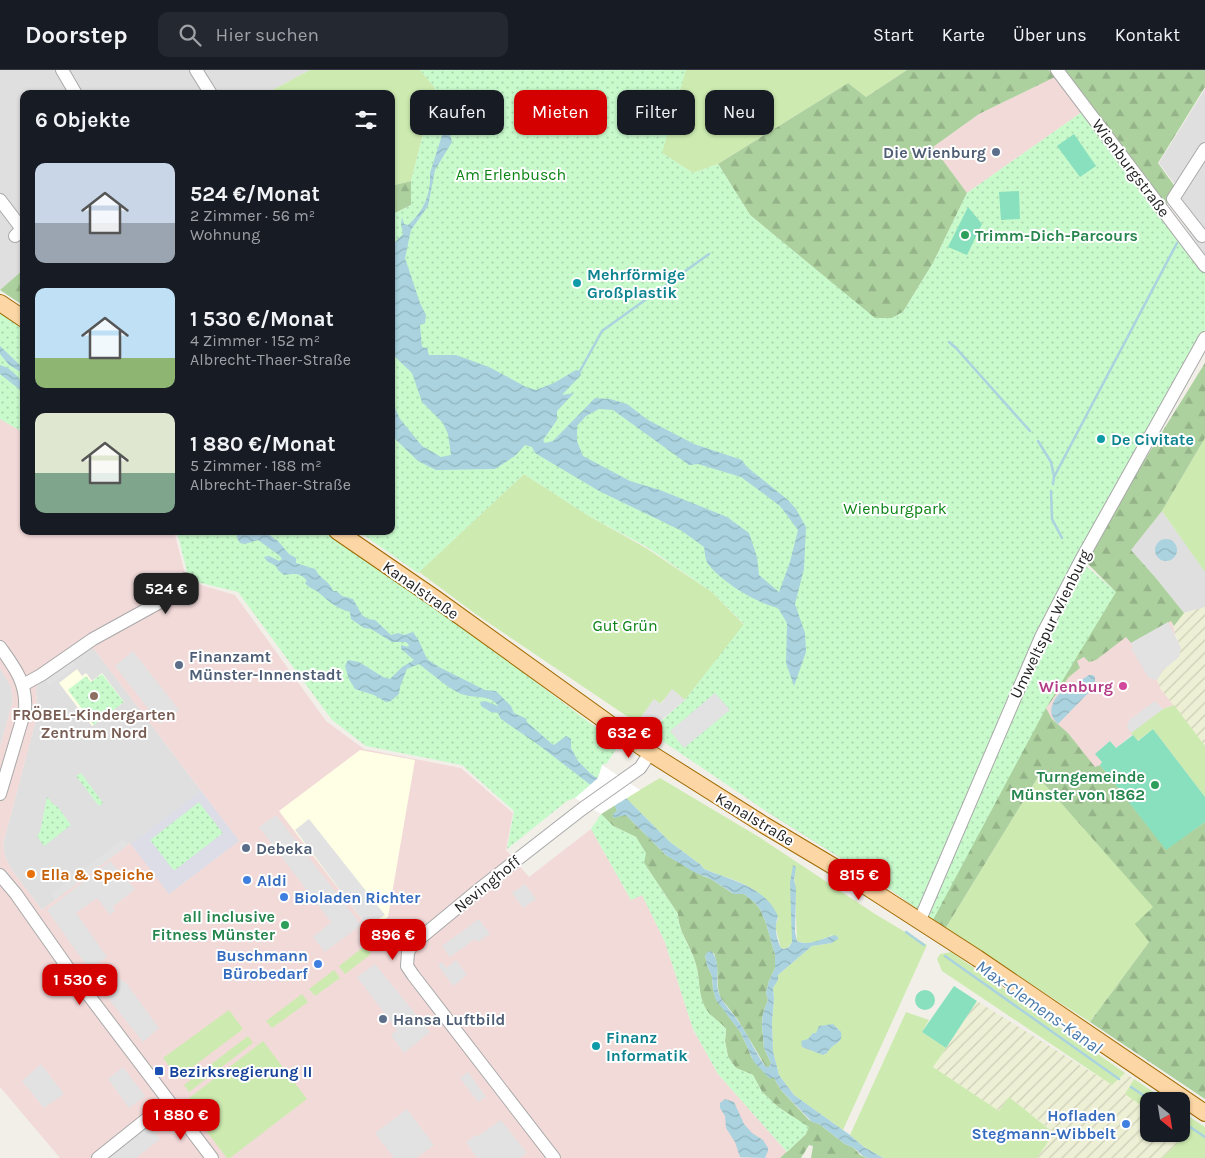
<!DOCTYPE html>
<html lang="de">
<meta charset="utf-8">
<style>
:root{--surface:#171b24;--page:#242831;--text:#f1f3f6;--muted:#9ea1a6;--line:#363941;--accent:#d40000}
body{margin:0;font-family:Karla,sans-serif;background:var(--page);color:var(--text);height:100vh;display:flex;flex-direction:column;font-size:19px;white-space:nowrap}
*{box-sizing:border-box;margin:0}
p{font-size:16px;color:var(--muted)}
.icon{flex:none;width:28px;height:28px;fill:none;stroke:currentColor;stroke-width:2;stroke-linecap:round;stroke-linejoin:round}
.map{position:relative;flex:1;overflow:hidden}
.details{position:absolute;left:20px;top:20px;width:375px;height:445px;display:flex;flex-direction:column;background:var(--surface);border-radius:10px;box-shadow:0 1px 4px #0004}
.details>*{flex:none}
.hud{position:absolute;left:410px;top:20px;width:475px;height:45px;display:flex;gap:10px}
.needle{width:32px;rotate:150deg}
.controls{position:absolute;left:1140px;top:1022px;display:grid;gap:10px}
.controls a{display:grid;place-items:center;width:50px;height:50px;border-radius:10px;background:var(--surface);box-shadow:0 1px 4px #0004;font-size:25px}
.price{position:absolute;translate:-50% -42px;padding:0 11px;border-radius:10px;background:var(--accent);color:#fff;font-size:16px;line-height:32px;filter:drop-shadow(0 1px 2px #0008)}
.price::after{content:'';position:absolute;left:50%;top:30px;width:15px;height:11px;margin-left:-8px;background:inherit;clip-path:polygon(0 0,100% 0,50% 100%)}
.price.selected{background:#222;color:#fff}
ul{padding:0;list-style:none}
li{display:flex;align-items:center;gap:15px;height:125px;padding:0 15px}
li span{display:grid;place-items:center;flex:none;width:140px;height:100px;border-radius:10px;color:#555}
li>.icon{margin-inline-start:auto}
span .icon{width:60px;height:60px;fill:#fffc;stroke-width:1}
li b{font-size:21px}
h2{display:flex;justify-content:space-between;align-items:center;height:60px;padding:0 15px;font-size:21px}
.chip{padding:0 18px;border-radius:10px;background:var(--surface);box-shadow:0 1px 4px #0004;font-size:18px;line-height:45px}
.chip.selected{background:var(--accent);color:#fff}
header{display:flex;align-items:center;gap:30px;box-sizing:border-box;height:70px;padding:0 25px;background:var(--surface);border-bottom:1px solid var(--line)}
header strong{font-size:24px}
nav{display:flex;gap:28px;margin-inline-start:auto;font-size:18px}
.search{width:350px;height:45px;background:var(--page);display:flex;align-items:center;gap:12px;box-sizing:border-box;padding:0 18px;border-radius:10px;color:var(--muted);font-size:19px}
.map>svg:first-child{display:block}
</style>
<header>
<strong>Doorstep</strong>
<div class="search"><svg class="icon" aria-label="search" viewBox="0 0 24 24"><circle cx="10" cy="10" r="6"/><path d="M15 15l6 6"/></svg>Hier suchen</div>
<nav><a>Start</a><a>Karte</a><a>Über uns</a><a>Kontakt</a></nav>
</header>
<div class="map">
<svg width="1205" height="1088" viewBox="0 0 1205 1088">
<defs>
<pattern id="farmland-furrows" width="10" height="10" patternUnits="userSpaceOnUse" patternTransform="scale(1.25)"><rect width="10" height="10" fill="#eef0d5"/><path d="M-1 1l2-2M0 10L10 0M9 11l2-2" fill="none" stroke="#ccceb7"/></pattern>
<pattern id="forest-firs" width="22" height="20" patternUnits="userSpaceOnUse" patternTransform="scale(1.25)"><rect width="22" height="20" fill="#add19e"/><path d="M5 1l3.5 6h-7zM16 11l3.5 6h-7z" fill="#95b388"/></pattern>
<pattern id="park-dots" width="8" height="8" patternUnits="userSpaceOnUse" patternTransform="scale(1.25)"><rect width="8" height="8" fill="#c8facc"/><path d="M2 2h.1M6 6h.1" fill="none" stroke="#acd6af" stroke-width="1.8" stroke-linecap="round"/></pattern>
<pattern id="water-waves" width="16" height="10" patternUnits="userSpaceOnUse" patternTransform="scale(1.25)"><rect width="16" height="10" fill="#aad3df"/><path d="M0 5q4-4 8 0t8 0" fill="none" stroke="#92b5bf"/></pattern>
</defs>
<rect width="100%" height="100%" fill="#f2efe9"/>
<g fill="#e0dfdf">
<path d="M0,0H310L265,24H24V199L0,220Z"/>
<path d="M1205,19V185L1170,135L1180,121L1159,93Z"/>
<path d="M1162,441L1205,501V537L1184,543L1155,507L1131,480Z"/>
<path d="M88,579H94L239,771L169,824L129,773L42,840L11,799L5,786L3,774L37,646L36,616Z"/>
<path d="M0,598L11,617L13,630L0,677Z"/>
</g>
<g fill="#f2dad9" fill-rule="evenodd">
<path d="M1055,7L1082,42L967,123L933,77L979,44Z"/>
<path d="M0,339L24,354V461H174L187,511L235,525L326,651L364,679L461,698L513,743L506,780L529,807L591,759L631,830L642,824L665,872L693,959L718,1004L787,1082L780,1088H60L0,1017V677L13,630L11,617L0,598ZM88,579H94L239,771L169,824L130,773L42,840L11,799L5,786L3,774L37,646L36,616Z"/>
<path d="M1172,550L1175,564L1160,618L1174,635L1163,639L1116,678L1110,671L1103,693L1095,698L1068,663L1052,649L1046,638L1069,607L1080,598L1077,591L1127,566L1131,573Z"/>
</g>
<g fill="#ffffe5">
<path d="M77,599L82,606L86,603L92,611L102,603L124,632L92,656L59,613Z"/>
<path d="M360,680L415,690L388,847L371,861L279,741Z"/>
</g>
<g fill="url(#farmland-furrows)">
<path d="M1205,537V676L1160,618L1157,610L1163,600L1179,587L1181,578L1175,564L1174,556L1176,552L1184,543Z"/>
<path d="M977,931L1112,1015L1125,1003L1134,1009L1125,1024L1149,1041V1064H1181V1062L1186,1065L1162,1088H1037L1054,1062L1010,1028L999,1041L933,997Z"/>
</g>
<g fill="#cdebb0" fill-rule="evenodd">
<path d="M310,0H420L435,18L411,111L391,116V24H265Z"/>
<path d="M666,0H907L866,27L848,13L718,94L693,103L662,83Z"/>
<path d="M1205,368V502L1162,441Z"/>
<path d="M524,404L589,446L646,478L712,522L744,555L685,630L672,620L660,634L654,629L637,653L477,545L419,502Z"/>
<path d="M1174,635L1205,676V727L1153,659L1137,671L1131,663L1163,639Z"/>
<path d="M1038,707L1154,837L1149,872L1090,952L945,859Z"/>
<path d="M660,708L759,767L875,844L927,875L843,1060L794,1025L779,1005L773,981L772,952L774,929L773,918L778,910V905L812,876L832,873V865C822,870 808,876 797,871L794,796L792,872L787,879L781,878L775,856L778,849C761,814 737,812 704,799L701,795L670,772L626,728ZM829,955C840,956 841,962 840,971L830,978L827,983L821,984L802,977L813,963H816L821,956Z"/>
<path d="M365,876L371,884L345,904L339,896Z"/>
<path d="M951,882L1125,1003L1112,1015L942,901L937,889L940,884Z"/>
<path d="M334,900L340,908L315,926L309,919Z"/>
<path d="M302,924L308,932L272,958L266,951Z"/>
<path d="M229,940L243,959L178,1008L163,988Z"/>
<path d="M906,942L929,950L922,962L946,978L933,997L999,1041L1009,1027L1054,1063L1037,1088H883L864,1077L850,1065Z"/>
<path d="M248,966L253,973L189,1022L184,1015Z"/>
<path d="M263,971L307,1029L230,1088H227L184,1032Z"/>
<path d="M1134,1009L1167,1031H1149V1041L1125,1024Z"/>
<path d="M1181,1041L1205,1057V1088H1162L1185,1066L1181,1062Z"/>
</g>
<g fill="url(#forest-firs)">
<path d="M907,0H1049L1055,7L979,44L933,77L967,123L933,193L903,242L892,248H874L750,145L718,94L848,13L866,27Z"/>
<path d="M1064,0H1205V17L1158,93L1176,118L1166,135Z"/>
<path d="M411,111V135L391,145V116Z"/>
<path d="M24,199V236L0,220Z"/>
<path d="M1205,293V368L1162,441L1131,480L1155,507L1184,543L1174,556L1171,551L1131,573L1126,567L1096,590L1089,592L1084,587L1077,591L1080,598L1069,607L1046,638L1052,649L1068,663L1095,697L1100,695L1166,779L1205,752V1029L1090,952L1149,872L1135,854L1153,837L1038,707L945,859L886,816L766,741L1113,519L1083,489Z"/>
<path d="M615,735L617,741L616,743L626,745L666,785L703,806L711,809L732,823L744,824L752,830L760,839L766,853L775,885V898L769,911L766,923L768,930L763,943L762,955L764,978L771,993L769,997H766L738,950L720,927L718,918L717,894L714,883L705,885L707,895L712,906L713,919L716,929L741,963L752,988L774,1008L781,1020L809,1050L819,1054L845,1074L854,1078L860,1085L867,1088H811L813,1076L809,1075L801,1088H780L806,1064L799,1051L778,1037L762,1022L753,1005L736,998L728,987L725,971L726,959C719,951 709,946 704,937C698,924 700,908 696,895C692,877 678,862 678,844L644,793L636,767L613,756L601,744Z"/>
</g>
<g fill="url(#park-dots)">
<path d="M420,0H686L662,83L693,103L718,94L750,145L875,248H892L903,242L933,193L967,123L1082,42L1205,203V264L1078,489L1116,522L1046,638L933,850L886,816L766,741L649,662L685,630L744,554L712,522L647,477L589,446L524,404L418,503L358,461H391V145L411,135V111L435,18Z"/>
<path d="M0,239L24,255V363L0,349Z"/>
<path d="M177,461H328L409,516L619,675L607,693L602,695C601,711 582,726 567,731L507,779L514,741L462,695L366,676L332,650L238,522L189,510Z"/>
<path d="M102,604L124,632L94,655L68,620L86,606L91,612Z"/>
<path d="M81,703L103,733L99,736L76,706Z"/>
<path d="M47,727L54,735L57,736L71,755L44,776L37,766L40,762Z"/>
<path d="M199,732L223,763L174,801L150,770Z"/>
<path d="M601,744L613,756L636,767L646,783L644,793L678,844C678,862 692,878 696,895C700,908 698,924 705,937C709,946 720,951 726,959L725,971L728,987L736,998L753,1005L762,1022L778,1037L809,1057L806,1064L787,1082L718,1004L693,959L665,872L642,825L631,830L591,759Z"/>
</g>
<g fill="#88e0be">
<path d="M1074,64L1096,96L1080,107L1057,76Z"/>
<path d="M1019,121L1020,149L1001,150L999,122Z"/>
<path d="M968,137L982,154L967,185L948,177Z"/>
<path d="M1153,659L1205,727V752L1166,780L1100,695L1102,692L1095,684L1110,671L1116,678L1133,665L1138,671Z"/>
<path d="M954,916L977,931L946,978L922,962Z"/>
<circle cx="925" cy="930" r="10"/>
</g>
<g fill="#e2e2e2">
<path d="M1168,552L1181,578L1179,587L1163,600L1157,610L1149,608L1142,597L1131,578L1133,577L1131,573Z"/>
<path d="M133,581L179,640L160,654L115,596Z"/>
<path d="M71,590L76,596L49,615L44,609Z"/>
<path d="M672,619L685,630L648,661L637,653L654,629L661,634Z"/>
<path d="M715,623L730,640L684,678L670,661Z"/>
<path d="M1155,631L1163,639L1131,663L1127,657L1129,650Z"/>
<path d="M276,745L361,855L325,882L313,867L331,852L259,757Z"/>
<path d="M309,749L385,845L367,856L295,760Z"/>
<path d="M123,769L128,775L55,830L51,824Z"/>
<path d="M110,791L135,819L113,837L115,841L110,845L97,828L76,843L107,887L89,899L47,840Z"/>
<path d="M525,814L536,829L523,838L512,823Z"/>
<path d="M479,849L490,864L478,872L475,869L450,887L442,876Z"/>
<path d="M456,890L467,905L453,916L438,895L442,892L446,898Z"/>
<path d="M375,894L430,962L404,983L391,965L397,960L357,907Z"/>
<path d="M113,905L126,913L159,958L143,972L103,922Z"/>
<path d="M41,994L64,1024L44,1038L22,1011Z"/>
<path d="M123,997L145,1026L129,1038L108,1009Z"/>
<path d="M468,1002L486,1027L478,1032L460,1008Z"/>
<path d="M407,1039L434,1075L416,1088H394L375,1063Z"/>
<path d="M501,1050L527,1083L520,1088H477L466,1072L476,1065L478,1066Z"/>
<path d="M149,1055L160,1069L136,1088H106Z"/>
</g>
<path fill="#dddde8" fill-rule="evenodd" d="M201,721L239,771L169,824L131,774ZM199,732L223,763L174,801L150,770Z"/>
<g fill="url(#water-waves)" fill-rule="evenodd">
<path d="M443,48L447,53L452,72L435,100L428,136L411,160L405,188L420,233L426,245L425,253L420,255L422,277L427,278L429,285H456L489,297L526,317L536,320L554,313L576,300L580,301L581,305L562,325L574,323L557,341V350L543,370L545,373L553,371L595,328L610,329L627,334L648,350L694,374L742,390L747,397L788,430L796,439L806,457L804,499L795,534L805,563L806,582L794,616L786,593L787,553L778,538C757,533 723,513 709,495C705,491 705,482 704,477L682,461L599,421L535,383L532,377L525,375L515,386L495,399L436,400L418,391L391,365V329L400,349L422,376L441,387L451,385L448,364L443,353L422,332L412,303L391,283V176L403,164L401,154L402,147L404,154L408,155C424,141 431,124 430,103L444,59L443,52L441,49ZM599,339L613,340L689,395L698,394L741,407L780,436L798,460L790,492L779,522L759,505L757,487L749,463L727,447L660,420L630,411L583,386L577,371V356L586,346Z"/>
<path d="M0,276L24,299V304L9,295L0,284Z"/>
<path d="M0,295L8,298L16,305L24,314V323L0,304Z"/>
<path d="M237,461H253L255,463L264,461L278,471L289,484L296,488V493L315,499C321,510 330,511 333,521H337L342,526L353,529L362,545L368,549L375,550L391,565L398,563L404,565L413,562L419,571L427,589L439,597L485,620L496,621L511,636L514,643L527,649L526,650L528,653L552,674L554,675L566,666L571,669V678L578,691L591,704L626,728L670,772L701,795L704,799C730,810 764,816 777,844C779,848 776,850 776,855C775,862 778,872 781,878L784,879L789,877L792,872L790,813L793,795L796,797L794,810L796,818L795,862L797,871C809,877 823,868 835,865L838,867V869L832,873L812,876L778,905V910L773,918L774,929L772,952L773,981L779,1005L794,1025L850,1065L864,1077L883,1088H867L863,1086L854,1078L845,1074L819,1054L812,1052L781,1020L774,1008H769L754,992L741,963L716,930L713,919L712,906L707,895L705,885L708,882L711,881C723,894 713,912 720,926C724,935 733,943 738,951C749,966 755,983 766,997H769L771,993L764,978L762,955L763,943L768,930L766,923L769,911L775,898V885L766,853L760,839L755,833L744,824H734L711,809L694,802L666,785L626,745L613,748V744L617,741L614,733L540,676L501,649L498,643L491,642L481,636L480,632L485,631L498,636C492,625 476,628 465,625C453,623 430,602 419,594L407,599L400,617L399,624L391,631L386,632L374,625L355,619L349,609L345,596L348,590L359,592L383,607L390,609L402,597L414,590L401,579V575L408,577L409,575L406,572H392L371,559L364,558L351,549L350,542C334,537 331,533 318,522C314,519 309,518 305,513L307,511C300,502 294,504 284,505L278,500L276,496L267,491L264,487L269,486L279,491L282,489L280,486L258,470L245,474L240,473L237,468Z"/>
<circle cx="1166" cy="480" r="11"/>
<path d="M1089,605H1093L1095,607V616L1058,654C1048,645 1050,635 1058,625Z"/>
<path d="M833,954L841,962C843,973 836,972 830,979C824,985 831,981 823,985L802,977L801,971L808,969L813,963H816L819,956Z"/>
<path d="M725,1029L734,1032L744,1054L752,1063L763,1070L768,1078V1081L765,1088L740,1087L735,1072L726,1058L725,1046L720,1038V1033Z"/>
</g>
<path fill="#fff" d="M602,695L640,720L601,744L575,728L598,708Z"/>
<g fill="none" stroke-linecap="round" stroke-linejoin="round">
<g stroke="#aad3df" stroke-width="2.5">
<path d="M949,272L956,278L1030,361"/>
<path d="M580,301L602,261L709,184"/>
<path d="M1038,371L1051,392L1054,406"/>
<path d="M1053,414L1054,407L1177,173"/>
<path d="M1051,421L1052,449L1062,468"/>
<path d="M906,862L924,875"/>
<path d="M945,886L1119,1009"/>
<path d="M1131,1017L1152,1031"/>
<path d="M1181,1051L1205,1067"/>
</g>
<defs>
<g id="minor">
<path d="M62,0L76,24"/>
<path d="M196,0L211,24"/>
<path d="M1057,0L1205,196"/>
<path d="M0,130L22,159L15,166"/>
<path d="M1202,166L1173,129L1205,79"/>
<path d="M0,577C15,598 27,613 25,640L0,724"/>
<path d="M23,615L41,605L93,569L162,531L185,509"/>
<path d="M0,805L16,824L68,898L212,1088"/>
<path d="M919,852L1041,567L1081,490L1205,268"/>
<path d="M98,1088L168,1032"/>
<path d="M554,1088L413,905L407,896L408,882L413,874L482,817L582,739L640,698L650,683"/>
</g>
<g id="major">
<path d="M0,233L24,249"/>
<path d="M337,461L436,529L650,683L764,755L853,808L977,888L1205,1043"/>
</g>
</defs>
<use href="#minor" stroke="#a9a9a9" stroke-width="14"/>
<use href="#major" stroke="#a06b00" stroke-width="18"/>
<use href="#minor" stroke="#fff" stroke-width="12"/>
<use href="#major" stroke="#fcd6a4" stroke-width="16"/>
</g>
<g fill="#5c6f8a" stroke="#fff" stroke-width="2">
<circle cx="996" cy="82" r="5"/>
<circle cx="179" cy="595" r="5"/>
<circle cx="246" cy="778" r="5"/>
<circle cx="383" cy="949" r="5"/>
</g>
<g fill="#2e9e5b" stroke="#fff" stroke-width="2">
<circle cx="965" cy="165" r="5"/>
<circle cx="1155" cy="715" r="5"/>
<circle cx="285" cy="855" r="5"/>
</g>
<g fill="#0f9aa8" stroke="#fff" stroke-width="2">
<circle cx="577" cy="213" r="5"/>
<circle cx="1101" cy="369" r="5"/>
<circle cx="596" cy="976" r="5"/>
</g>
<circle fill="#d1479c" stroke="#fff" stroke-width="2" cx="1123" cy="616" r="5"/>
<circle fill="#8d6e63" stroke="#fff" stroke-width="2" cx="94" cy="626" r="5"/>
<circle fill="#e8710a" stroke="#fff" stroke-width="2" cx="31" cy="804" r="5"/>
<g fill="#3f7fe0" stroke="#fff" stroke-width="2">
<circle cx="247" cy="810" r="5"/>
<circle cx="284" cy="827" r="5"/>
<circle cx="318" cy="894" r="5"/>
<circle cx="1126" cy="1054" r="5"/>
</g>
<rect fill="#1a4fb4" stroke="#fff" stroke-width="2" x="154" y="996" width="10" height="10" rx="2.5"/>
<g text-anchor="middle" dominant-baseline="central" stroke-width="4" stroke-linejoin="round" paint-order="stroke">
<g font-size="16" font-weight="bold" fill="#4e5e75" stroke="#fff" text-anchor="start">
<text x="986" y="82" text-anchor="end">Die Wienburg</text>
<text x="189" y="586">Finanzamt<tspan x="189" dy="18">Münster-Innenstadt</tspan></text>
<text x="256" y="778">Debeka</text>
<text x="393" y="949">Hansa Luftbild</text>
</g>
<g font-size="16" fill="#222" stroke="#fff">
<text transform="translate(1131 98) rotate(53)">Wienburgstraße</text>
<text transform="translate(421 520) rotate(35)">Kanalstraße</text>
<text transform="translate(1050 554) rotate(-64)">Umweltspur Wienburg</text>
<text transform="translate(755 749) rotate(31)">Kanalstraße</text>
<text transform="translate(487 814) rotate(-39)">Nevinghoff</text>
</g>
<g font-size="16" fill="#0c8416" stroke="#fff">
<text x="511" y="104">Am Erlenbusch</text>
<text x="895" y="438">Wienburgpark</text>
<text x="625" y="555">Gut Grün</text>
</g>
<g font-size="16" font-weight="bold" fill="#27864d" stroke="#fff" text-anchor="end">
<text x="975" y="165" text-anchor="start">Trimm-Dich-Parcours</text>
<text x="1145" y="706">Turngemeinde<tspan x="1145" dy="18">Münster von 1862</tspan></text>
<text x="275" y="846">all inclusive<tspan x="275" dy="18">Fitness Münster</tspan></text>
</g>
<g font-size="16" font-weight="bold" fill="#0d838f" stroke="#fff" text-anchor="start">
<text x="587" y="204">Mehrförmige<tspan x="587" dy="18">Großplastik</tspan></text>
<text x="1111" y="369">De Civitate</text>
<text x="606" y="967">Finanz<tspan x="606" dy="18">Informatik</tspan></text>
</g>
<g font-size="16" font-weight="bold" fill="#b23c85" stroke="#fff" text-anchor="end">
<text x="1113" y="616">Wienburg</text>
</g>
<g font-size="16" font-weight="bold" fill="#785e54" stroke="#fff">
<text x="94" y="644">FRÖBEL-Kindergarten<tspan x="94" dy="18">Zentrum Nord</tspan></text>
</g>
<g font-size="16" font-weight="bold" fill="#c56008" stroke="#fff" text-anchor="start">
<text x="41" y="804">Ella &amp; Speiche</text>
</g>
<g font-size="16" font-weight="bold" fill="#366cbe" stroke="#fff" text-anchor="start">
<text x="257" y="810">Aldi</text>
<text x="294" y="827">Bioladen Richter</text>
<text x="308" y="885" text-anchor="end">Buschmann<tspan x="308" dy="18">Bürobedarf</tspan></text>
<text x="1116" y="1045" text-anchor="end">Hofladen<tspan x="1116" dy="18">Stegmann-Wibbelt</tspan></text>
</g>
<g font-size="16" font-weight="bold" fill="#164399" stroke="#fff" text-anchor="start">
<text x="169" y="1001">Bezirksregierung II</text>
</g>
<g font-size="18" font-style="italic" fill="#4a7aab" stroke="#fff">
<text transform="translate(1039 937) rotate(35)">Max-Clemens-Kanal</text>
</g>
</g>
</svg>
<div class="controls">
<a><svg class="needle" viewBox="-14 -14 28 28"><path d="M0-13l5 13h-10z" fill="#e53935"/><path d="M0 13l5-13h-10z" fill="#9ea1a6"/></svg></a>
</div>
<b class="price selected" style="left:166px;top:545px">524 €</b>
<b class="price" style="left:629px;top:689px">632 €</b>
<b class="price" style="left:859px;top:831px">815 €</b>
<b class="price" style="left:393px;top:891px">896 €</b>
<b class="price" style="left:80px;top:936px">1 530 €</b>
<b class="price" style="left:181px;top:1071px">1 880 €</b>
<div class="hud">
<a class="chip">Kaufen</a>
<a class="chip selected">Mieten</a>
<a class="chip">Filter</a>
<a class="chip">Neu</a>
</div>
<section class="details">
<h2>6 Objekte<svg class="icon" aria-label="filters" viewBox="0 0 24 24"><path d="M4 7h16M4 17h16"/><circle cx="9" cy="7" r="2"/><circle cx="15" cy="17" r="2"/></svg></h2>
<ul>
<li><span style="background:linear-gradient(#c9d6e8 60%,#9aa5b1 0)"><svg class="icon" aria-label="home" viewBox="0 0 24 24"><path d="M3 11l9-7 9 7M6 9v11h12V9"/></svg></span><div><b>524 €/Monat</b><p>2 Zimmer · 56 m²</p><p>Wohnung</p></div></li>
<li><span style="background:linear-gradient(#bfe0f5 70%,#8fb573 0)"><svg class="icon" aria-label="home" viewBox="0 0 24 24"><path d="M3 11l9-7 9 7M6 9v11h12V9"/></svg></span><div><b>1 530 €/Monat</b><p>4 Zimmer · 152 m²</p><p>Albrecht-Thaer-Straße</p></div></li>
<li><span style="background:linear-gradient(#dfe7d0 60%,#7fa58c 0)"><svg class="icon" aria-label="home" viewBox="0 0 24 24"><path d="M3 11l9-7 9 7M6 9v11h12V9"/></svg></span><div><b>1 880 €/Monat</b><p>5 Zimmer · 188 m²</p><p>Albrecht-Thaer-Straße</p></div></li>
</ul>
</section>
</div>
